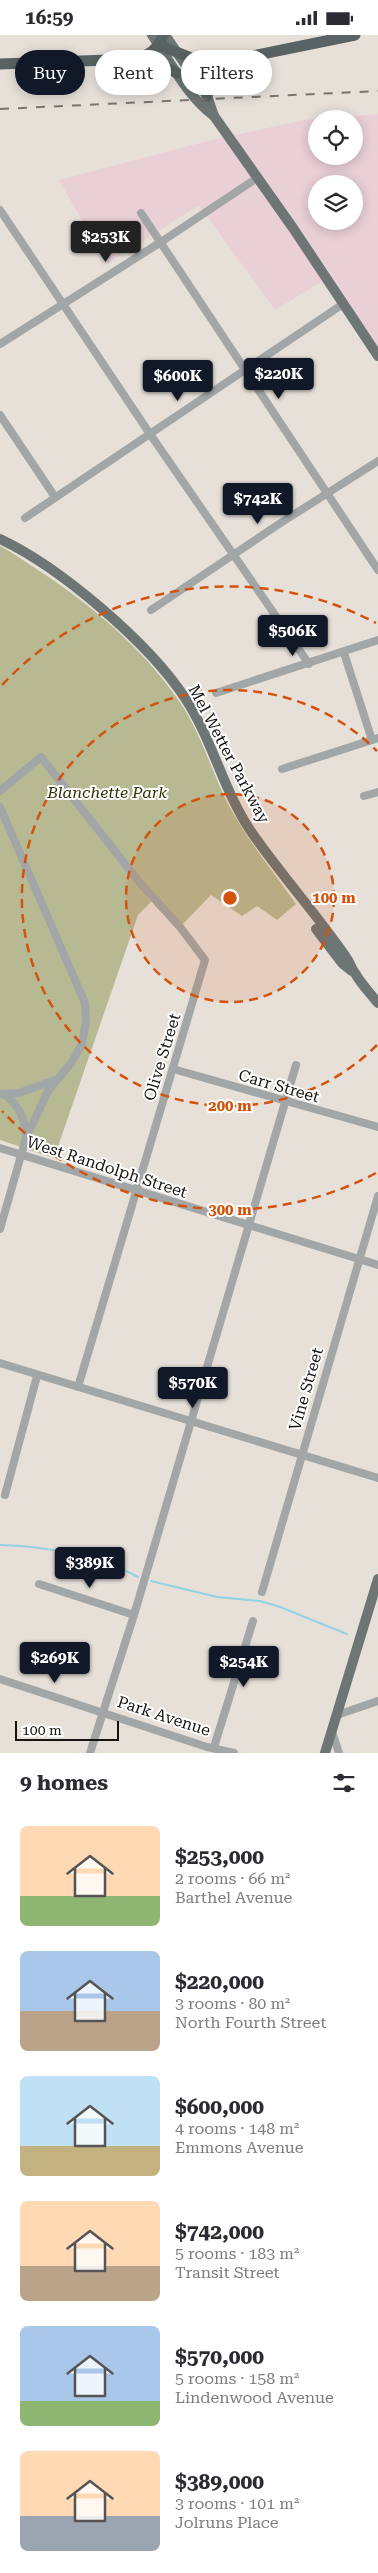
<!DOCTYPE html>
<meta charset="utf-8">
<style>
:root{--surface:#fff;--page:#f7f7f7;--text:#2b2b33;--muted:#7c7c81;--accent:#111827}
body{margin:0;font-family:"Roboto Serif",serif;background:var(--page);color:var(--text);height:100vh;display:flex;flex-direction:column;font-size:19px;white-space:nowrap}
*{box-sizing:border-box;margin:0}
p{font-size:16px;color:var(--muted)}
.icon{flex:none;width:28px;height:28px;fill:none;stroke:currentColor;stroke-width:2;stroke-linecap:round;stroke-linejoin:round}
.map{position:relative;height:1718px;overflow:hidden}
.drawer{display:flex;flex-direction:column;background:var(--surface);flex:1}
.drawer>*{flex:none}
.hud{position:absolute;left:15px;top:15px;width:349px;height:45px;display:flex;gap:10px}
.fabs{position:absolute;left:308px;top:75px;display:grid;gap:10px}
.fabs a{display:grid;place-items:center;width:55px;height:55px;border-radius:50%;background:var(--surface);box-shadow:0 2px 12px #0003;font-size:25px}
.scale{position:absolute;left:15px;bottom:12px;width:104px;box-sizing:border-box;padding-left:5px;border:2px solid #161311;border-top:0;font-size:14px;line-height:18px;white-space:nowrap;color:#161311;-webkit-text-stroke:4px #fff;paint-order:stroke}
.price{position:absolute;translate:-50% -42px;padding:0 11px;border-radius:5px;background:var(--accent);color:#fff;font-size:16px;line-height:32px;filter:drop-shadow(0 1px 2px #0008)}
.price::after{content:'';position:absolute;left:50%;top:30px;width:15px;height:11px;margin-left:-8px;background:inherit;clip-path:polygon(0 0,100% 0,50% 100%)}
.price.active{background:#222;color:#fff}
ul{padding:0;list-style:none}
li{display:flex;align-items:center;gap:15px;height:125px;padding:0 20px}
li span{display:grid;place-items:center;flex:none;width:140px;height:100px;border-radius:8px;color:#555}
li>.icon{margin-inline-start:auto}
span .icon{width:60px;height:60px;fill:#fffc;stroke-width:1}
li b{font-size:21px}
h2{display:flex;justify-content:space-between;align-items:center;height:60px;padding:0 20px;font-size:21px}
.pill{padding:0 18px;border-radius:22px;background:var(--surface);box-shadow:0 2px 12px #0003;font-size:18px;line-height:45px}
.pill.active{background:var(--accent);color:#fff}
.status{display:flex;justify-content:space-between;align-items:center;height:35px;padding:0 25px;background:var(--surface);direction:ltr}
.status svg{height:14px;fill:currentColor}
.map>svg:first-child{display:block}
</style>
<div class="status"><b>16:59</b><svg viewBox="0 0 49 12"><path d="M0 12V9h3v3zM5 12V6h3v6zM10 12V3h3v9zM15 12V0h3v12zM26 1h20v11H26zM47 4h2v5h-2z"/></svg></div>
<div class="map">
<svg width="378" height="1718" viewBox="0 0 378 1718">
<rect width="100%" height="100%" fill="#e6e0d9"/>
<path fill="#e9cfd6" fill-rule="evenodd" d="M378,79V313L330,241L275,275L199,170L107,229L59,145L208,106L304,85L316,84V121H354V84H318ZM316,149H354V186H316Z"/>
<path fill="#b7b993" d="M0,511C12,517 24,526 35,533C89,568 143,613 179,666C201,698 211,735 228,769C247,805 273,836 296,869L277,885L257,871L242,881L211,860L180,892L146,860L151,867L138,880L54,1123L0,1105Z"/>
<g fill="none" stroke-linecap="round" stroke-linejoin="round">
<g stroke="#93d3e2" stroke-width="2">
<path d="M0,1510C44,1511 100,1521 138,1542"/>
<path d="M151,1546L217,1562L260,1566L280,1572L347,1599"/>
</g>
<g stroke="#a2a6a6" stroke-width="8">
<path d="M0,175L150,399L309,629"/>
<path d="M141,178L378,535"/>
<path d="M0,309L161,207L257,143"/>
<path d="M0,380L55,462"/>
<path d="M25,483L343,269"/>
<path d="M151,575L279,489L378,426"/>
<path d="M344,618L372,705"/>
<path d="M216,658L378,605"/>
<path d="M282,734L378,703"/>
<path d="M0,756L41,722L140,848L180,892L205,925L78,1352"/>
<path d="M364,761L378,757"/>
<path d="M0,772L85,968L86,986L82,1009L72,1027L48,1056L26,1103C26,1085 19,1070 4,1059"/>
<path d="M173,1034L378,1092"/>
<path d="M2,1059L19,1058L55,1045"/>
<path d="M0,1113L378,1230"/>
<path d="M0,1194L26,1103"/>
<path d="M0,1328L378,1443"/>
<path d="M5,1460L37,1341"/>
<path d="M39,1549L134,1580"/>
<path d="M262,1557L378,1161"/>
<path d="M0,1644L207,1712L234,1718"/>
<path d="M337,1680L378,1666"/>
<path d="M332,1697L339,1718"/>
<path d="M214,1712L253,1586"/>
<path d="M90,1718L134,1580L296,1030"/>
</g>
<g stroke="#6d7575" stroke-width="10">
<path d="M152,0C171,28 187,61 214,81L293,193L378,321"/>
<path d="M165,0L207,61L214,81"/>
<path d="M0,504C60,532 149,608 185,663C212,704 223,754 250,795C280,839 316,878 346,922C350,927 351,933 355,938C361,949 370,958 378,968"/>
<path d="M316,894L342,928L352,936"/>
<path d="M325,1718L378,1544"/>
</g>
<g stroke="#5a6363" stroke-width="11">
<path d="M159,10L194,24L227,26L355,0"/>
<path d="M136,24L161,30L177,38"/>
<path d="M0,29L135,24C148,21 159,14 163,0"/>
<path d="M207,61L212,38L227,26"/>
</g>
<path stroke="#797470" stroke-width="2" stroke-dasharray="9 9" stroke-linecap="butt" d="M0,74L378,56"/>
</g>
<circle cx="230" cy="863" r="104" fill="#d3520c" fill-opacity=".12"/>
<g fill="none" stroke="#d3520c" stroke-width="2.5" stroke-dasharray="9 6">
<circle cx="230" cy="863" r="104"/>
<path d="M377 1010A208 208 0 1 1 377 716"/>
<path d="M376 1138A312 312 0 0 1 2 1076M2 650A312 312 0 0 1 376 588"/>
</g>
<g text-anchor="middle" dominant-baseline="central" stroke-width="4" stroke-linejoin="round" paint-order="stroke">
<g font-size="16" fill="#161311" stroke="#fff">
<text transform="translate(229 719) rotate(62)">Mel Wetter Parkway</text>
<text transform="translate(162 1022) rotate(-73)">Olive Street</text>
<text transform="translate(279 1051) rotate(16)">Carr Street</text>
<text transform="translate(107 1132) rotate(18)">West Randolph Street</text>
<text transform="translate(306 1354) rotate(-74)">Vine Street</text>
<text transform="translate(164 1681) rotate(18)">Park Avenue</text>
</g>
<g font-size="16" font-style="italic" fill="#313108" stroke="#fff">
<text x="107" y="757">Blanchette Park</text>
</g>
</g>
<circle cx="230" cy="863" r="8" fill="#d3520c" stroke="#fff" stroke-width="2.5"/>
<g font-size="15" text-anchor="middle" font-weight="bold" fill="#d3520c" stroke="#fff" stroke-width="4" stroke-linejoin="round" paint-order="stroke">
<text x="334" y="868">100 m</text>
<text x="230" y="1076">200 m</text>
<text x="230" y="1180">300 m</text>
</g>
</svg>
<div class="fabs">
<a><svg class="icon" aria-label="locate" viewBox="0 0 24 24"><circle cx="12" cy="12" r="6"/><path d="M12 2v4M12 18v4M2 12h4M18 12h4"/></svg></a>
<a><svg class="icon" aria-label="layers" viewBox="0 0 24 24"><path d="M12 4l9 5-9 5-9-5zM3 14l9 5 9-5"/></svg></a>
</div>
<div class="scale">100 m</div>
<b class="price active" style="left:106px;top:228px">$253K</b>
<b class="price" style="left:279px;top:365px">$220K</b>
<b class="price" style="left:178px;top:367px">$600K</b>
<b class="price" style="left:258px;top:490px">$742K</b>
<b class="price" style="left:293px;top:622px">$506K</b>
<b class="price" style="left:193px;top:1374px">$570K</b>
<b class="price" style="left:90px;top:1554px">$389K</b>
<b class="price" style="left:55px;top:1649px">$269K</b>
<b class="price" style="left:244px;top:1653px">$254K</b>
<div class="hud">
<a class="pill active">Buy</a>
<a class="pill">Rent</a>
<a class="pill">Filters</a>
</div>
</div>
<section class="drawer">
<h2>9 homes<svg class="icon" aria-label="filters" viewBox="0 0 24 24"><path d="M4 7h16M4 17h16"/><circle cx="9" cy="7" r="2"/><circle cx="15" cy="17" r="2"/></svg></h2>
<ul>
<li><span style="background:linear-gradient(#ffd9b3 70%,#8fb573 0)"><svg class="icon" aria-label="home" viewBox="0 0 24 24"><path d="M3 11l9-7 9 7M6 9v11h12V9"/></svg></span><div><b>$253,000</b><p>2 rooms · 66 m²</p><p>Barthel Avenue</p></div></li>
<li><span style="background:linear-gradient(#a9c7e8 60%,#b9a48a 0)"><svg class="icon" aria-label="home" viewBox="0 0 24 24"><path d="M3 11l9-7 9 7M6 9v11h12V9"/></svg></span><div><b>$220,000</b><p>3 rooms · 80 m²</p><p>North Fourth Street</p></div></li>
<li><span style="background:linear-gradient(#bfe0f5 70%,#c2b280 0)"><svg class="icon" aria-label="home" viewBox="0 0 24 24"><path d="M3 11l9-7 9 7M6 9v11h12V9"/></svg></span><div><b>$600,000</b><p>4 rooms · 148 m²</p><p>Emmons Avenue</p></div></li>
<li><span style="background:linear-gradient(#ffd9b3 65%,#b9a48a 0)"><svg class="icon" aria-label="home" viewBox="0 0 24 24"><path d="M3 11l9-7 9 7M6 9v11h12V9"/></svg></span><div><b>$742,000</b><p>5 rooms · 183 m²</p><p>Transit Street</p></div></li>
<li><span style="background:linear-gradient(#a9c7e8 75%,#8fb573 0)"><svg class="icon" aria-label="home" viewBox="0 0 24 24"><path d="M3 11l9-7 9 7M6 9v11h12V9"/></svg></span><div><b>$570,000</b><p>5 rooms · 158 m²</p><p>Lindenwood Avenue</p></div></li>
<li><span style="background:linear-gradient(#ffd9b3 65%,#9aa5b1 0)"><svg class="icon" aria-label="home" viewBox="0 0 24 24"><path d="M3 11l9-7 9 7M6 9v11h12V9"/></svg></span><div><b>$389,000</b><p>3 rooms · 101 m²</p><p>Jolruns Place</p></div></li>
</ul>
</section>
